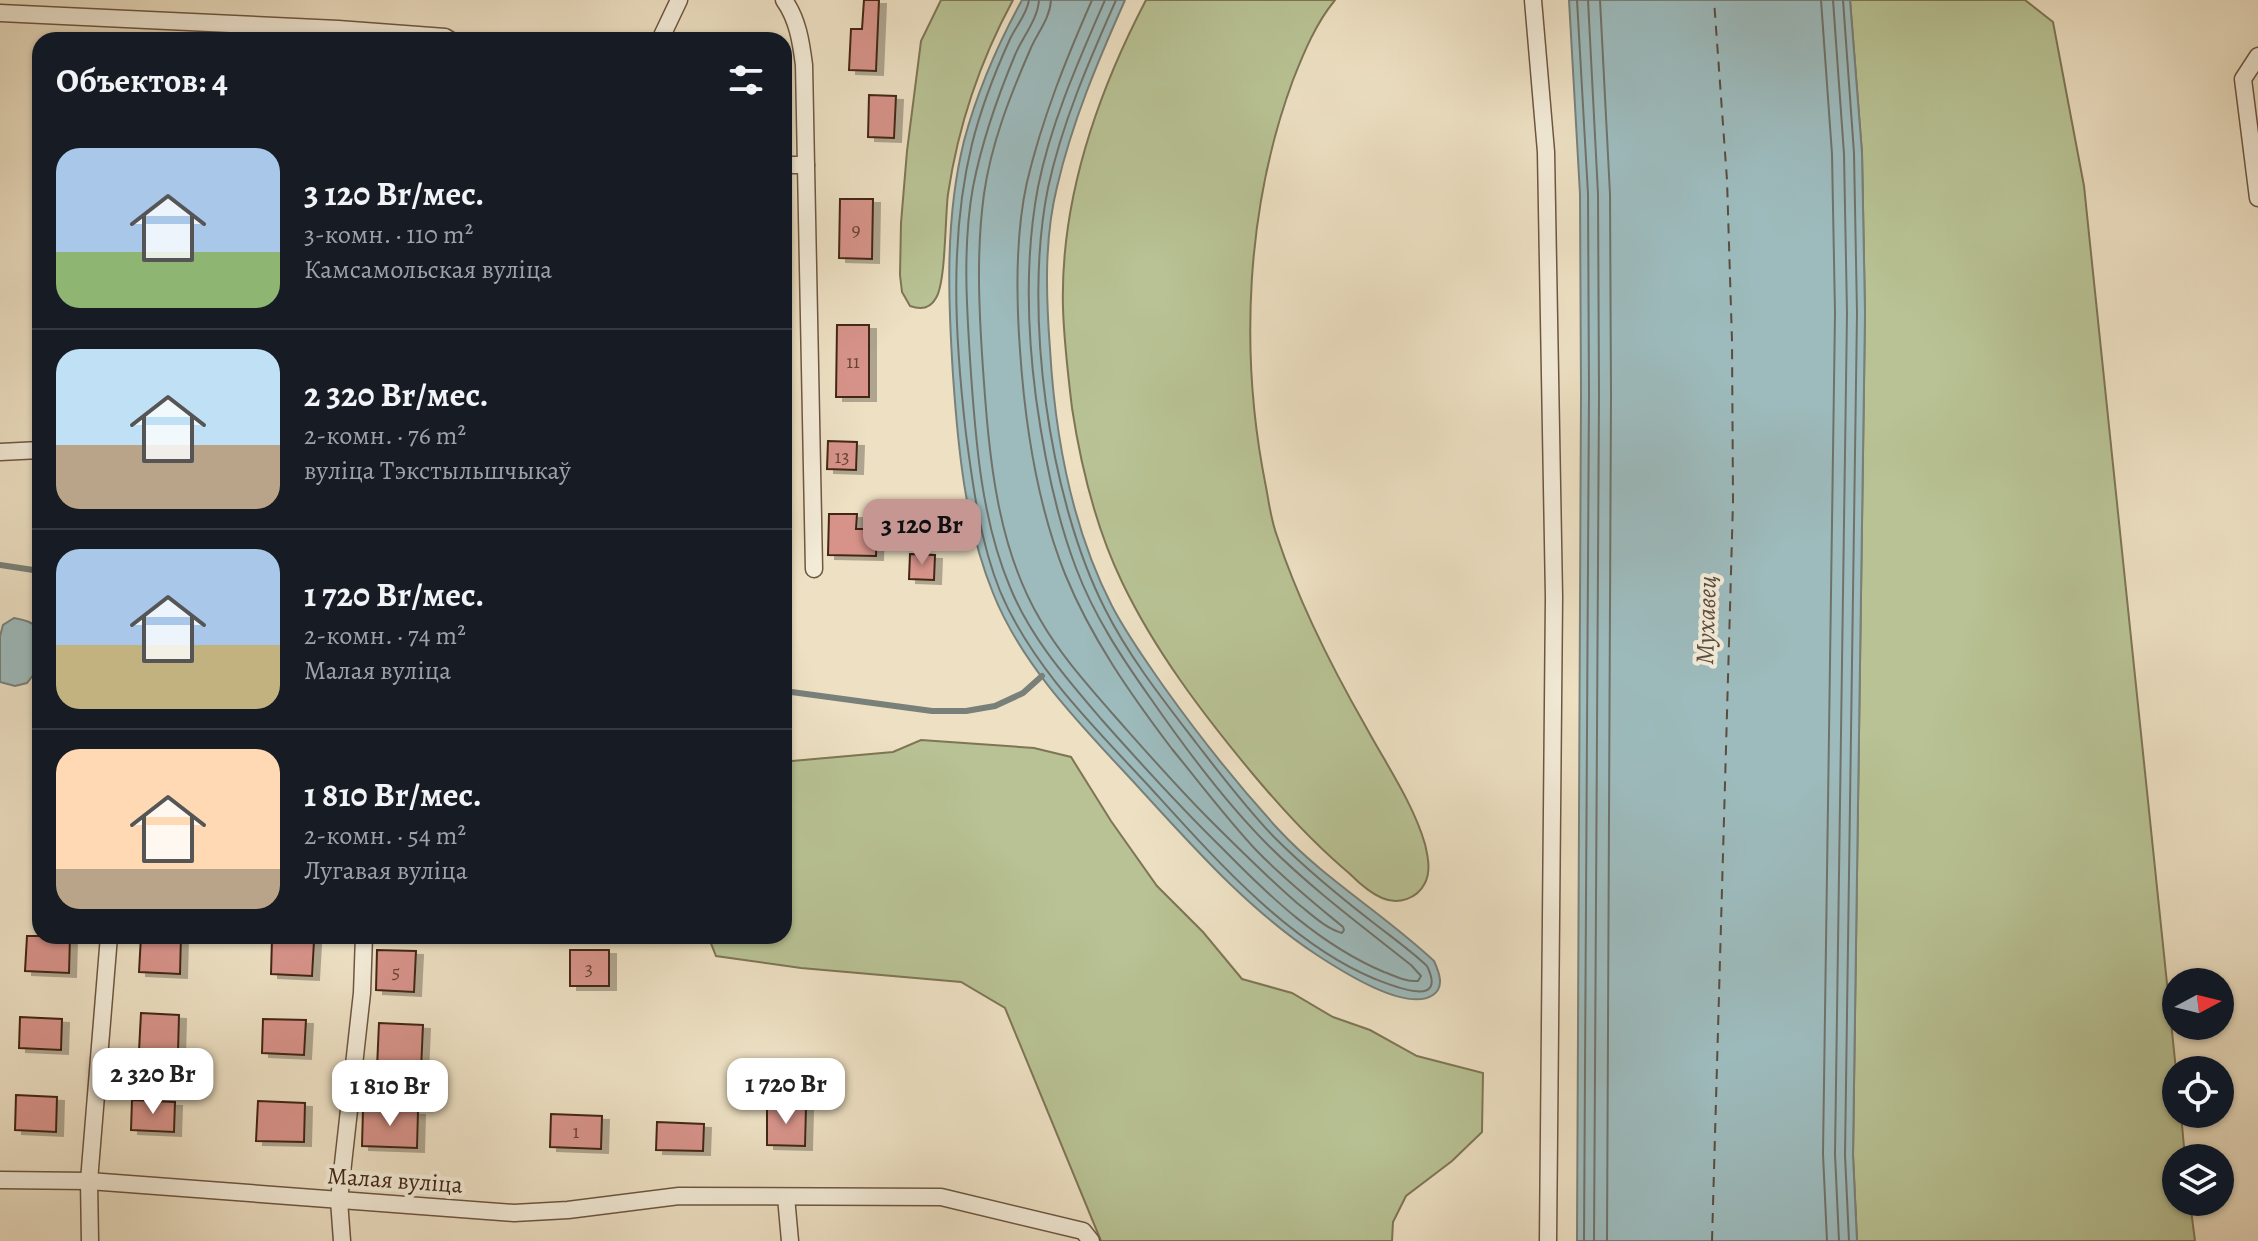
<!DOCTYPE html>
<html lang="ru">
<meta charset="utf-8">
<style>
:root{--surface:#171b24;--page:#242831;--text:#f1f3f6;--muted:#9ea1a6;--line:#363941;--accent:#c59692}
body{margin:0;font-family:Alegreya,serif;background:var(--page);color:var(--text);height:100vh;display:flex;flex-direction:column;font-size:30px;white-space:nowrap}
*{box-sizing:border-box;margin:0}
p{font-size:26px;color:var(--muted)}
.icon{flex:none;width:44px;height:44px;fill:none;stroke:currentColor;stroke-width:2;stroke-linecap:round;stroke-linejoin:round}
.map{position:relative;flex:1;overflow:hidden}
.drawer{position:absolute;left:32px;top:32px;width:760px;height:912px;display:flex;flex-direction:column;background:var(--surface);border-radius:24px;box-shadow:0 2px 6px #0004}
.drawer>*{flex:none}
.needle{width:52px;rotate:83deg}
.buttons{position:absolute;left:2162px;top:968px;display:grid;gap:16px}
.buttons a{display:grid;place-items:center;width:72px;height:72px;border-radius:50%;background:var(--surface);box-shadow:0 2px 6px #0004;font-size:40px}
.price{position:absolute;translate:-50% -68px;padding:0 18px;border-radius:16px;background:#fff;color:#222;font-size:26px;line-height:52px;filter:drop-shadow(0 2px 4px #0008)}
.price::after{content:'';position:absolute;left:50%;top:48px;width:24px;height:18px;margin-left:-12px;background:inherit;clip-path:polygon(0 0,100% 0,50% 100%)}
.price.active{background:var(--accent);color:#111}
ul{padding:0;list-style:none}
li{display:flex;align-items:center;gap:24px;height:200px;padding:0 24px}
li+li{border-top:2px solid var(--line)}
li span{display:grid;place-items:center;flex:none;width:224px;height:160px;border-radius:24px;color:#555}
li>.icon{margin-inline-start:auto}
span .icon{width:96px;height:96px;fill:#fffc;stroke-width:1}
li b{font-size:34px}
h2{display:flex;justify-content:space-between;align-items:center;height:96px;padding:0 24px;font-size:34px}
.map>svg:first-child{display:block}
</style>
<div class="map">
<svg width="2258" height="1241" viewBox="0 0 2258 1241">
<defs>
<filter id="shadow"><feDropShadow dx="7" dy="4" stdDeviation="0" flood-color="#0004"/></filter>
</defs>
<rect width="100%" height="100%" fill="#ede0c3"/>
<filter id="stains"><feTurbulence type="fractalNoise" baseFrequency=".0025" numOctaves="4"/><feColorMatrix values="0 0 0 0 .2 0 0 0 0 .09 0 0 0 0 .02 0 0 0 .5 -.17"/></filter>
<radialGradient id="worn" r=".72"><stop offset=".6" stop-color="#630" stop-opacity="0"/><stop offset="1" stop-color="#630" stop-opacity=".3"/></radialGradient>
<g fill="#b8c294" stroke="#7e7555" stroke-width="2">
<path d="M941,0H1013C981,59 958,127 948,194C945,216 946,282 936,298C930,309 921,310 910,306L902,292L900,275L901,223L907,151L921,41Z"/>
<path d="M1146,0H1335C1316,23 1304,52 1293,80C1246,207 1239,354 1266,487C1269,503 1271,520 1277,536C1299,603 1331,666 1366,727C1386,764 1413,803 1425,844C1428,857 1431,871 1425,883C1417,899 1398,905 1382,898C1370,893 1359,883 1350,874C1314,844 1282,809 1252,773C1203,714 1155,651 1122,582C1096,528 1081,467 1072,408C1068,375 1064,341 1063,308C1060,201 1097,94 1146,0Z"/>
<path d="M1850,0H2025L2053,22L2084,186L2176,1070V1114H2181L2185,1158H2176V1202H2190L2195,1241H1857L1853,1155L1865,313L1862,153Z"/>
<path d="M921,740L1034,748L1071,757L1111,821L1157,886L1203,932L1242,979L1292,993L1333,1017L1370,1030L1417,1056L1483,1073L1482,1132L1452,1161L1406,1196L1393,1222L1392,1241H1101L1005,1008L961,982L801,968L716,956L708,936H784V763L792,761L893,752Z"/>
</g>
<g fill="#9dbbbd" stroke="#79807a" stroke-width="2">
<path d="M1022,0H1125C1098,61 1072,122 1057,187C1044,239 1046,296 1050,349C1055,436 1072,528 1112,606C1127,635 1146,661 1164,687C1199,736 1237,784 1278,829C1324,879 1384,914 1434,961C1439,972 1445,987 1433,995C1406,1013 1340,970 1317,955C1250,911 1195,849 1141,790C1087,731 1023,669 993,593C965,524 958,448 953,375C948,297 945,218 964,141C977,92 998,44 1022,0Z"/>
<path d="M1569,0H1850L1862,153L1865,313L1853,1155L1857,1241H1577L1581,393L1580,194Z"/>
<path d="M14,618C36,622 40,625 40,648C40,664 37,671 27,683L15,686L0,682V636L3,625Z"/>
</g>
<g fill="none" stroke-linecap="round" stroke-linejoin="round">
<g stroke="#70726a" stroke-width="2">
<path d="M1029,0C1027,14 1016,26 1010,39C995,72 981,108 972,144C949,238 955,338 966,434C973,487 980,541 1000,591C1031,665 1092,725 1146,783C1209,852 1287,943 1375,979C1393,986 1448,1009 1427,966C1411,951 1393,938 1375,924C1340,897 1306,869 1274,837C1246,808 1221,775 1197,744C1164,701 1129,657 1105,609C1048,497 1023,310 1048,188C1062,123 1089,61 1116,0"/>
<path d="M1039,0C1038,19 1022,38 1015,55C997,98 982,141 973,187C962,248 967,312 971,374C976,445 982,521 1010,587C1030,637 1067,679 1102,720C1141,764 1180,807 1222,848C1269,896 1320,945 1384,972C1395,976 1406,982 1418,981L1421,976L1411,965C1362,926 1312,889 1268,845C1226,803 1185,748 1151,699C1122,658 1094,616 1076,568C1055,513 1044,456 1036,398C1027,329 1025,256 1038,187C1051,122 1079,60 1105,0"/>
<path d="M1051,0C1050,19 1037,33 1030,50C1010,96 991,144 984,194C976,252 979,311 983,369C989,454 996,546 1041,621C1060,654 1086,683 1111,712C1143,748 1175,785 1209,819C1238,848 1266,876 1297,903C1311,914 1325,928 1342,933L1344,930L1343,927C1314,903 1284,879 1257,851C1227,819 1200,783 1172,749C1131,695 1091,638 1065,574C1037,504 1025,425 1020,350C1016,295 1015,236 1027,182C1042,119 1066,59 1092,0"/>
<path d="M1577,0L1588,194L1589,393L1584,1241"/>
<path d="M1588,0L1598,194L1599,393L1594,1241"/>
<path d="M1600,0L1610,194L1611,393L1607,1241"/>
<path d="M1821,0L1832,154L1835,313L1823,1154L1827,1241"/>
<path d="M1833,0L1844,154L1847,313L1835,1154L1839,1241"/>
<path d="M1843,0L1854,153L1857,313L1845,1155L1849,1241"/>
</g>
<g stroke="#79807a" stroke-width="6">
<path d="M0,565L40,571"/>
<path d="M784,691L932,711H966L995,706L1023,693L1042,676"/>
</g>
<path stroke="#5a4d40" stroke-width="2" stroke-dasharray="10 8" stroke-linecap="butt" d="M1712,1241L1733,502L1732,341L1727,180L1714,0"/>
</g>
<g fill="#d7938a" stroke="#432816" stroke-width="2" filter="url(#shadow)">
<path d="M864,0H879L876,71L849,70L851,29H862Z"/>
<path d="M869,95L896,96L894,138L868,137Z"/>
<path d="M840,199H873L872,259L839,258Z"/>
<path d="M837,325H869V397H836Z"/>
<path d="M828,441L857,442L856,470L827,469Z"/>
<path d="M829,514H857L856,529H877L876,556L828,555Z"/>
<path d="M910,554L935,555L934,580L909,579Z"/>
<path d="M27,936H70L69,973L25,971Z"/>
<path d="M141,936H181L180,974L139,972Z"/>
<path d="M272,939L314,941L312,976L271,974Z"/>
<path d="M377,950L416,951L414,992L376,990Z"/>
<rect x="570" y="950" width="39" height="36"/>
<path d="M141,1013L179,1015L178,1053L139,1051Z"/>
<path d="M20,1017L62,1019L61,1050L19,1048Z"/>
<path d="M263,1019L306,1020L304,1055L262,1053Z"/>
<path d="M379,1023L423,1025L421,1070L377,1068Z"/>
<path d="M16,1095L57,1097L56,1132L15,1130Z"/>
<path d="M132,1100L175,1102L174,1132L131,1130Z"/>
<path d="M258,1101L305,1103L304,1142L256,1141Z"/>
<path d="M767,1107H806L805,1146L767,1145Z"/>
<path d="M363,1109L418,1111L417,1148L362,1146Z"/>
<path d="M551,1114L602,1116L601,1149L550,1147Z"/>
<path d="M657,1122L704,1124L703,1151L656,1150Z"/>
</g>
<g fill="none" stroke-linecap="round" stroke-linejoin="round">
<defs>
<g id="minor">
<path d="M784,0C798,20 801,42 804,65L814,569"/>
<path d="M1533,0L1546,152L1554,597L1548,1241"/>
<path d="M0,13L338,29L445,37L450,40"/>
<path d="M660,40L679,0"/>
<path d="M2258,56L2243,79L2258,198"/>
<path d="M784,165H806"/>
<path d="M0,452L40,450"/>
<path d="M0,1180L89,1181L514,1213L568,1210L679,1196L941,1197L1083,1231L1091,1241"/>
<path d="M786,1197L790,1241"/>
<path d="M90,1241L89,1181L109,936"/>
<path d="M342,1241L339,1200L362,993L364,936"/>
</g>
</defs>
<use href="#minor" stroke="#6e5641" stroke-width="19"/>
<use href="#minor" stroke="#f3ebd8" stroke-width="16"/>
</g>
<g text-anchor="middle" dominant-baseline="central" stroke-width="8" stroke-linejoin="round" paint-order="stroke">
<g font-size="20" fill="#684333">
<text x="856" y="229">9</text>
<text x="853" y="361">11</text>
<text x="842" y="456">13</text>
<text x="589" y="968">3</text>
<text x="396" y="971">5</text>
<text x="576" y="1131">1</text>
</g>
<g font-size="24" fill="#432816" stroke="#f3ebd8">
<text transform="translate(395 1180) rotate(4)">Малая вуліца</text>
</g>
<g font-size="26" font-style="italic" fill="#5a4d40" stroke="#f3ebd8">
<text transform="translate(1706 620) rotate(-88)">Мухавец</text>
</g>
</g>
<rect width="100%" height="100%" filter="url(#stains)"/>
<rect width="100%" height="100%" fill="url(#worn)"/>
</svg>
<div class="buttons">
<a><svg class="needle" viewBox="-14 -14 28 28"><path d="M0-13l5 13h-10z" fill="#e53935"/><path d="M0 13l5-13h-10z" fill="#9ea1a6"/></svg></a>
<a><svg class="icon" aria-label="locate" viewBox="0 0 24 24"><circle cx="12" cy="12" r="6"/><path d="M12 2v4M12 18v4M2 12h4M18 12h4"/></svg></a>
<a><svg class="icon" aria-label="layers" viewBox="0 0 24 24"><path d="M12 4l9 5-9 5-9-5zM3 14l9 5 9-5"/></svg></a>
</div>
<b class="price active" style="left:922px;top:567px">3 120 Br</b>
<b class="price" style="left:153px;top:1116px">2 320 Br</b>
<b class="price" style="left:786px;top:1126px">1 720 Br</b>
<b class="price" style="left:390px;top:1128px">1 810 Br</b>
<section class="drawer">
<h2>Объектов: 4<svg class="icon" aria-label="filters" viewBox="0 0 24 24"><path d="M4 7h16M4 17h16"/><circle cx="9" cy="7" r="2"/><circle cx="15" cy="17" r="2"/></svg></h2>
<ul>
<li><span style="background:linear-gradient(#a9c7e8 65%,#8fb573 0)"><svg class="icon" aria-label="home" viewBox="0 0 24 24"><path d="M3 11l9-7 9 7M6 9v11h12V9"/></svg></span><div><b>3 120 Br/мес.</b><p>3-комн. · 110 m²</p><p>Камсамольская вуліца</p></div></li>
<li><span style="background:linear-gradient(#bfe0f5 60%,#b9a48a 0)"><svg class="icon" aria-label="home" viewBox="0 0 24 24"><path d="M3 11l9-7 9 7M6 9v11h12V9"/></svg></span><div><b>2 320 Br/мес.</b><p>2-комн. · 76 m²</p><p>вуліца Тэкстыльшчыкаў</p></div></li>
<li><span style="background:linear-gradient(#a9c7e8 60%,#c2b280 0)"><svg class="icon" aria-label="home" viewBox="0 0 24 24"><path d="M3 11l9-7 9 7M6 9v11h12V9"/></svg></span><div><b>1 720 Br/мес.</b><p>2-комн. · 74 m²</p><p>Малая вуліца</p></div></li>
<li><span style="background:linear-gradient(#ffd9b3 75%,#b9a48a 0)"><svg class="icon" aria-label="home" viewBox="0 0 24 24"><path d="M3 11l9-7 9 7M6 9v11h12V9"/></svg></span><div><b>1 810 Br/мес.</b><p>2-комн. · 54 m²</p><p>Лугавая вуліца</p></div></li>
</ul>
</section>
</div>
